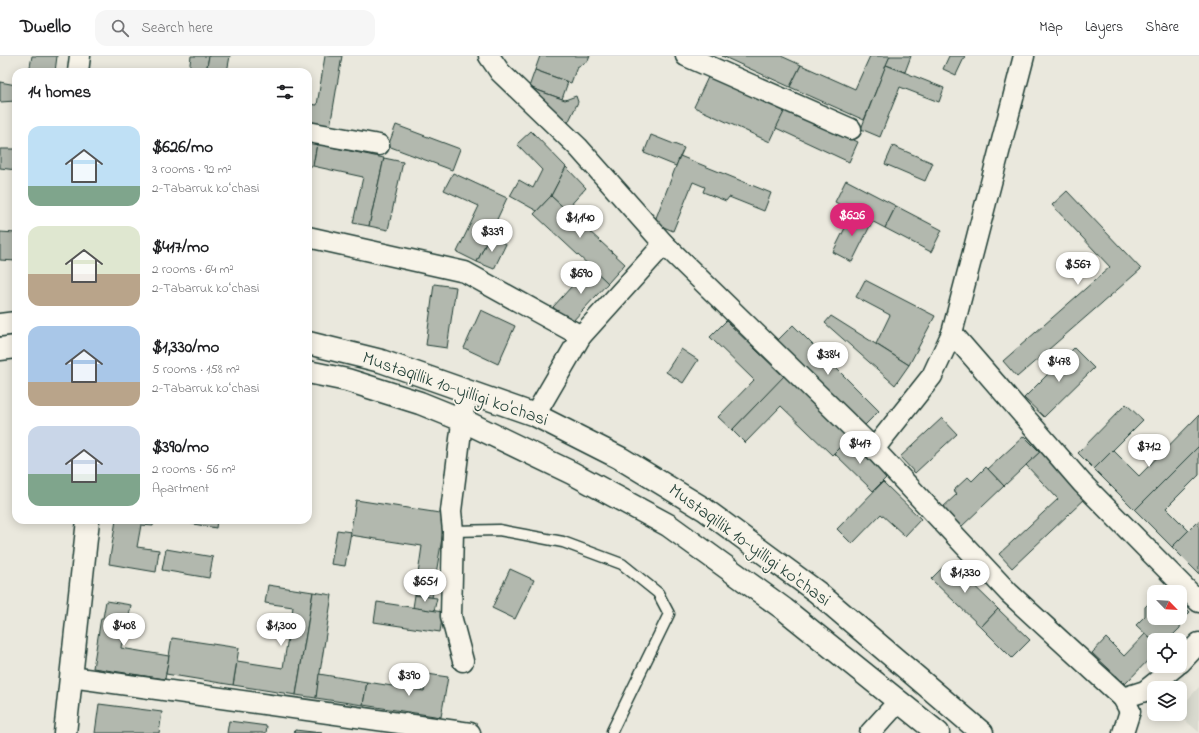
<!DOCTYPE html>
<meta charset="utf-8">
<style>
:root{--surface:#fff;--page:#f6f6f6;--text:#202124;--muted:#757577;--line:#e0e0e0;--accent:#db2777}
body{margin:0;font-family:"Indie Flower",sans-serif;background:var(--page);color:var(--text);height:100vh;display:flex;flex-direction:column;font-size:15px;white-space:nowrap}
*{box-sizing:border-box;margin:0}
p{font-size:13px;color:var(--muted)}
.icon{flex:none;width:22px;height:22px;fill:none;stroke:currentColor;stroke-width:2;stroke-linecap:round;stroke-linejoin:round}
.map{position:relative;flex:1;overflow:hidden}
.drawer{position:absolute;left:12px;top:12px;width:300px;height:456px;display:flex;flex-direction:column;background:var(--surface);border-radius:12px;box-shadow:0 2px 10px #0003}
.drawer>*{flex:none}
.needle{width:26px;rotate:115deg}
.controls{position:absolute;left:1147px;top:529px;display:grid;gap:8px}
.controls a{display:grid;place-items:center;width:40px;height:40px;border-radius:8px;background:var(--surface);box-shadow:0 2px 10px #0003;font-size:20px}
.price{position:absolute;translate:-50% -34px;padding:0 9px;border-radius:14px;background:#fff;color:#222;font-size:13px;line-height:26px;filter:drop-shadow(0 1px 2px #0008)}
.price::after{content:'';position:absolute;left:50%;top:24px;width:12px;height:9px;margin-left:-6px;background:inherit;clip-path:polygon(0 0,100% 0,50% 100%)}
.price.on{background:var(--accent);color:#fff}
ul{padding:0;list-style:none}
li{display:flex;align-items:center;gap:12px;height:100px;padding:0 16px}
li span{display:grid;place-items:center;flex:none;width:112px;height:80px;border-radius:12px;color:#555}
li>.icon{margin-inline-start:auto}
span .icon{width:48px;height:48px;fill:#fffc;stroke-width:1}
li b{font-size:17px}
h2{display:flex;justify-content:space-between;align-items:center;height:48px;padding:0 16px;font-size:17px}
header{display:flex;align-items:center;gap:24px;box-sizing:border-box;height:56px;padding:0 20px;background:var(--surface);border-bottom:1px solid var(--line)}
header strong{font-size:19px}
nav{display:flex;gap:22px;margin-inline-start:auto;font-size:14px}
.search{width:280px;height:36px;background:var(--page);display:flex;align-items:center;gap:10px;box-sizing:border-box;padding:0 14px;border-radius:12px;color:var(--muted);font-size:15px}
.map>svg:first-child{display:block}
</style>
<header>
<strong>Dwello</strong>
<div class="search"><svg class="icon" aria-label="search" viewBox="0 0 24 24"><circle cx="10" cy="10" r="6"/><path d="M15 15l6 6"/></svg>Search here</div>
<nav><a>Map</a><a>Layers</a><a>Share</a></nav>
</header>
<div class="map">
<svg width="1199" height="677" viewBox="0 0 1199 677">
<rect width="100%" height="100%" fill="#eae8dd"/>
<filter id="ink" filterUnits="userSpaceOnUse"><feTurbulence type="fractalNoise" baseFrequency=".025" numOctaves="2"/><feDisplacementMap in="SourceGraphic" scale="8" xChannelSelector="R" yChannelSelector="G"/><feConvolveMatrix kernelMatrix="1 2 1 2 8 2 1 2 1" color-interpolation-filters="sRGB"/></filter>
<g filter="url(#ink)">
<path fill="#d9dacf" d="M1199,631V676L1177,658H1180V652Z"/>
<g fill="#b2b8ae" stroke="#1f3d34">
<path d="M32,0H57L55,16H29Z"/>
<path d="M191,0H209L206,16H189Z"/>
<path d="M209,0H230L227,16H206Z"/>
<path d="M325,0H342L330,71L308,67V48L317,49Z"/>
<path d="M540,0H590L588,5L577,11L571,27L535,14Z"/>
<path d="M722,0H781L801,9L790,31Z"/>
<path d="M870,0H890L864,64L790,31L801,9L855,33Z"/>
<path d="M890,0H911L905,16L886,9Z"/>
<path d="M949,0H965L956,19L943,13Z"/>
<path d="M886,9L944,32L939,46L900,31L880,81L861,73Z"/>
<path d="M535,14L568,26L562,43L529,31Z"/>
<path d="M710,17L786,52L770,86L694,51Z"/>
<path d="M0,26L16,29V45L0,46Z"/>
<path d="M531,32L565,44L576,40L578,46L567,69L530,36Z"/>
<path d="M786,52L858,86L849,106L776,72Z"/>
<path d="M396,69L460,93L452,114L388,90Z"/>
<path d="M531,75L566,111L551,140L537,155L510,140L519,124L533,132L542,114L517,88Z"/>
<path d="M651,79L684,92L676,110L644,97Z"/>
<path d="M308,86L317,88L313,110H308Z"/>
<path d="M317,88L384,102L369,170L353,167L363,121L313,110Z"/>
<path d="M893,90L933,107L925,125L885,108Z"/>
<path d="M0,93H16V114L0,112Z"/>
<path d="M680,100L771,137L764,155L729,141L726,145L703,136L705,131L693,126L673,175L654,167Z"/>
<path d="M384,102L403,106L388,174L369,170Z"/>
<path d="M566,111L586,132L566,154L551,140Z"/>
<path d="M453,117L507,142L477,206L457,196L479,150L444,134Z"/>
<path d="M846,124L896,150L885,172L835,146Z"/>
<path d="M1067,135L1141,213L1017,321L1003,305L1110,211L1052,149Z"/>
<path d="M551,140L625,208L608,227L534,158Z"/>
<path d="M896,150L942,174L931,196L885,172Z"/>
<path d="M853,156L872,166L852,206L833,196Z"/>
<path d="M0,176L16,177V205L0,204Z"/>
<path d="M489,181L506,188L494,213L477,206Z"/>
<path d="M590,210L608,227L571,267L553,251Z"/>
<path d="M865,224L935,260L909,309L876,288L890,259L856,241Z"/>
<path d="M434,228L456,231L447,292L426,289Z"/>
<path d="M481,254L515,270L498,308L464,292Z"/>
<path d="M831,260L909,309L895,329L825,267Z"/>
<path d="M726,265L784,321L732,374L718,361L754,324L710,281Z"/>
<path d="M793,269L879,355L863,371L777,285Z"/>
<path d="M1074,292L1094,312L1044,361L1024,342Z"/>
<path d="M681,293L698,304L683,327L666,316Z"/>
<path d="M786,318L850,381L832,399L781,350L745,387L732,374Z"/>
<path d="M1126,348L1143,364L1094,413L1078,397Z"/>
<path d="M1199,359V390L1135,454L1094,413L1113,394L1139,420Z"/>
<path d="M942,362L957,378L915,417L900,401Z"/>
<path d="M1024,380L1040,396L1004,430L988,413Z"/>
<path d="M848,383L887,421L873,435L834,397Z"/>
<path d="M1199,390V419L1166,452L1189,475L1172,491L1135,454Z"/>
<path d="M1043,393L1088,440L1012,512L999,498L1058,443L1026,409Z"/>
<path d="M986,411L1004,430L960,472L942,452L957,438L953,435L968,421L972,425Z"/>
<path d="M883,426L921,463L905,480L881,458L852,488L837,473Z"/>
<path d="M356,444L446,458L432,542L415,539L422,490L350,479Z"/>
<path d="M116,464H154L153,470L141,469L137,491L159,494L156,516L109,508Z"/>
<path d="M171,464H217L216,472Z"/>
<path d="M1199,464V518L1172,491Z"/>
<path d="M337,474L351,476L345,510L331,508Z"/>
<path d="M166,493L213,501L209,522L162,514Z"/>
<path d="M949,505L998,553L981,571L931,523Z"/>
<path d="M510,513L534,524L515,563L492,552Z"/>
<path d="M268,529L313,536L296,639L233,629L237,605L283,612L293,551L265,547Z"/>
<path d="M313,536L332,539L316,642L296,639Z"/>
<path d="M415,539L437,542L434,555L413,552Z"/>
<path d="M1154,544V562H1180V546L1190,556L1181,565L1180,572L1173,579L1166,581L1163,584H1154V586L1136,569L1145,560V551L1151,545Z"/>
<path d="M106,545L131,549L128,565H125L121,592L169,600L165,623L93,612L101,562H103Z"/>
<path d="M377,546L443,556L440,576L374,566Z"/>
<path d="M998,553L1030,584L1012,602L981,571Z"/>
<path d="M1145,578L1154,586V598L1125,628L1092,597L1106,582L1124,600Z"/>
<path d="M172,582L239,592L233,629L166,618Z"/>
<path d="M319,618L367,626L363,649L316,642Z"/>
<path d="M427,618L448,621L441,661L363,649L367,626L424,635Z"/>
<path d="M99,648L162,656L159,677H95Z"/>
<path d="M229,665L267,670L266,677H227Z"/>
<path d="M295,674L322,677H294Z"/>
</g>
<g fill="none" stroke-linecap="round" stroke-linejoin="round">
<defs>
<path id="lane" d="M453,475L499,474L563,486L622,508L658,537L669,558L612,675"/>
<g id="street">
<path d="M489,0L500,16L578,91L664,188L874,393L1009,537L1123,642L1130,655L1123,677"/>
<path d="M686,0L851,73"/>
<path d="M78,16L80,0"/>
<path d="M308,76L379,89"/>
<path d="M308,181L465,216L581,280"/>
<path d="M952,277L1082,427L1199,546"/>
<path d="M535,359L581,280L664,188"/>
<path d="M874,393L932,320L952,277L1024,0"/>
<path d="M463,605L451,560L453,475L451,455L466,335"/>
<path d="M1180,607L1199,587"/>
<path d="M71,621L470,677"/>
<path d="M1123,642L1145,635L1176,610"/>
<path d="M870,677L899,645"/>
</g>
<g id="secondary">
<path d="M0,269L16,267"/>
<path d="M308,287L381,305L535,359L620,402L704,453L817,536L982,677"/>
<path d="M0,293L16,291"/>
<path d="M308,316L347,324L420,347L462,364L572,417L668,469L784,553L938,677"/>
<path d="M65,677L88,464"/>
</g>
</defs>
<use href="#lane" stroke="#1f3d34" stroke-width="13"/>
<use href="#street" stroke="#1f3d34" stroke-width="23"/>
<use href="#secondary" stroke="#1f3d34" stroke-width="25"/>
<use href="#lane" stroke="#f7f3e8" stroke-width="10"/>
<use href="#street" stroke="#f7f3e8" stroke-width="20"/>
<use href="#secondary" stroke="#f7f3e8" stroke-width="22"/>
</g>
</g>
<g text-anchor="middle" dominant-baseline="central" stroke-width="3.5" stroke-linejoin="round" paint-order="stroke">
<g font-size="18" fill="#1f3d34" stroke="#f7f3e8">
<text transform="translate(455 334) rotate(19)">Mustaqillik 10-yilligi ko'chasi</text>
<text transform="translate(749 490) rotate(36)">Mustaqillik 10-yilligi ko'chasi</text>
</g>
</g>
</svg>
<div class="controls">
<a><svg class="needle" viewBox="-14 -14 28 28"><path d="M0-13l5 13h-10z" fill="#e53935"/><path d="M0 13l5-13h-10z" fill="#757577"/></svg></a>
<a><svg class="icon" aria-label="locate" viewBox="0 0 24 24"><circle cx="12" cy="12" r="6"/><path d="M12 2v4M12 18v4M2 12h4M18 12h4"/></svg></a>
<a><svg class="icon" aria-label="layers" viewBox="0 0 24 24"><path d="M12 4l9 5-9 5-9-5zM3 14l9 5 9-5"/></svg></a>
</div>
<b class="price on" style="left:852px;top:181px">$626</b>
<b class="price" style="left:580px;top:183px">$1,140</b>
<b class="price" style="left:492px;top:197px">$339</b>
<b class="price" style="left:1078px;top:230px">$567</b>
<b class="price" style="left:581px;top:239px">$690</b>
<b class="price" style="left:828px;top:320px">$384</b>
<b class="price" style="left:1059px;top:327px">$478</b>
<b class="price" style="left:860px;top:409px">$417</b>
<b class="price" style="left:1149px;top:412px">$712</b>
<b class="price" style="left:965px;top:538px">$1,330</b>
<b class="price" style="left:425px;top:547px">$651</b>
<b class="price" style="left:124px;top:591px">$408</b>
<b class="price" style="left:281px;top:591px">$1,300</b>
<b class="price" style="left:409px;top:641px">$390</b>
<section class="drawer">
<h2>14 homes<svg class="icon" aria-label="filters" viewBox="0 0 24 24"><path d="M4 7h16M4 17h16"/><circle cx="9" cy="7" r="2"/><circle cx="15" cy="17" r="2"/></svg></h2>
<ul>
<li><span style="background:linear-gradient(#bfe0f5 75%,#7fa58c 0)"><svg class="icon" aria-label="home" viewBox="0 0 24 24"><path d="M3 11l9-7 9 7M6 9v11h12V9"/></svg></span><div><b>$626/mo</b><p>3 rooms · 92 m²</p><p>2-Tabarruk koʻchasi</p></div></li>
<li><span style="background:linear-gradient(#dfe7d0 60%,#b9a48a 0)"><svg class="icon" aria-label="home" viewBox="0 0 24 24"><path d="M3 11l9-7 9 7M6 9v11h12V9"/></svg></span><div><b>$417/mo</b><p>2 rooms · 64 m²</p><p>2-Tabarruk koʻchasi</p></div></li>
<li><span style="background:linear-gradient(#a9c7e8 70%,#b9a48a 0)"><svg class="icon" aria-label="home" viewBox="0 0 24 24"><path d="M3 11l9-7 9 7M6 9v11h12V9"/></svg></span><div><b>$1,330/mo</b><p>5 rooms · 158 m²</p><p>2-Tabarruk koʻchasi</p></div></li>
<li><span style="background:linear-gradient(#c9d6e8 60%,#7fa58c 0)"><svg class="icon" aria-label="home" viewBox="0 0 24 24"><path d="M3 11l9-7 9 7M6 9v11h12V9"/></svg></span><div><b>$390/mo</b><p>2 rooms · 56 m²</p><p>Apartment</p></div></li>
</ul>
</section>
</div>
